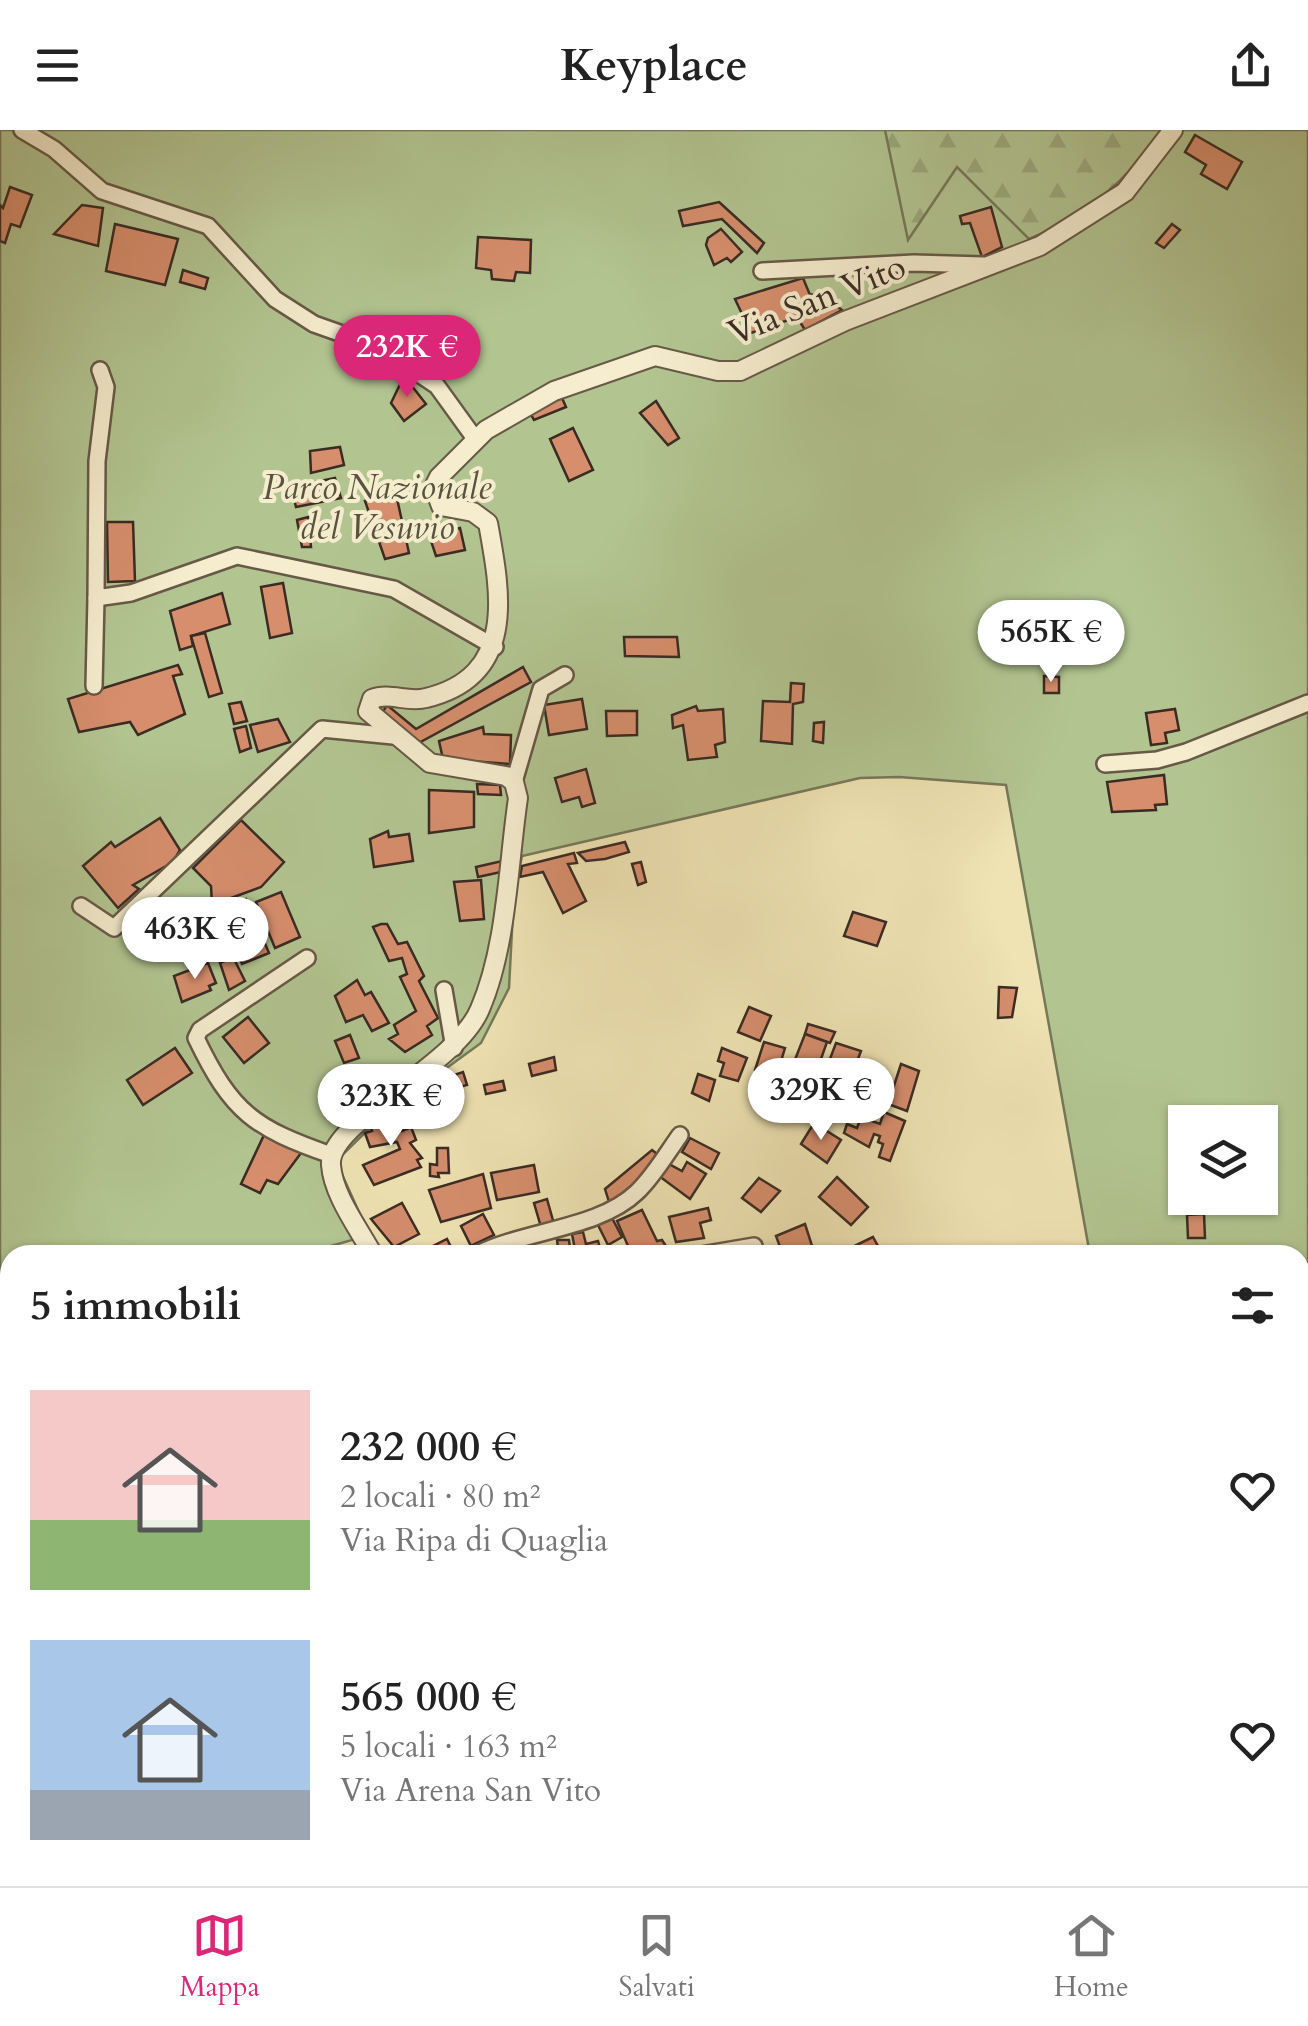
<!DOCTYPE html>
<html lang="it">
<meta charset="utf-8">
<style>
:root{--surface:#fff;--page:#f6f6f6;--text:#222;--muted:#767676;--line:#e0e0e0;--accent:#db2777}
body{margin:0;font-family:Cardo,serif;background:var(--page);color:var(--text);height:100vh;display:flex;flex-direction:column;font-size:38px;white-space:nowrap}
*{box-sizing:border-box;margin:0}
p{font-size:32px;color:var(--muted)}
.icon{flex:none;width:55px;height:55px;fill:none;stroke:currentColor;stroke-width:2;stroke-linecap:round;stroke-linejoin:round}
.map{position:relative;flex:1;overflow:hidden}
.drawer{position:absolute;left:0px;top:1115px;width:1310px;height:642px;display:flex;flex-direction:column;background:var(--surface);border-radius:30px 30px 0 0;box-shadow:0 2px 8px #0004}
.drawer>*{flex:none}
.controls{position:absolute;left:1168px;top:975px;display:grid;gap:20px}
.controls a{display:grid;place-items:center;width:110px;height:110px;border-radius:0px;background:var(--surface);box-shadow:0 2px 8px #0004;font-size:50px}
.price{position:absolute;translate:-50% -85px;padding:0 22px;border-radius:35px;background:#fff;color:#222;font-size:32px;line-height:65px;filter:drop-shadow(0 2px 5px #0008)}
.price::after{content:'';position:absolute;left:50%;top:60px;width:30px;height:22px;margin-left:-15px;background:inherit;clip-path:polygon(0 0,100% 0,50% 100%)}
.price.current{background:var(--accent);color:#fff}
ul{padding:0;list-style:none}
li{display:flex;align-items:center;gap:30px;height:250px;padding:0 30px}
li span{display:grid;place-items:center;flex:none;width:280px;height:200px;border-radius:0px;color:#555}
li>.icon{margin-inline-start:auto}
span .icon{width:120px;height:120px;fill:#fffc;stroke-width:1}
li b{font-size:42px}
h2{display:flex;justify-content:space-between;align-items:center;height:120px;padding:0 30px;font-size:42px}
header{display:flex;justify-content:space-between;align-items:center;height:130px;padding:0 30px;background:var(--surface);font-size:45px;font-weight:700}
.menu{display:flex;justify-content:space-around;align-items:center;height:140px;border-top:2px solid var(--line);background:var(--surface);font-size:28px;color:var(--muted)}
.menu a{display:grid;justify-items:center;gap:5px}
.menu .current{color:var(--accent)}
.map>svg:first-child{display:block}
</style>
<header><svg class="icon" aria-label="menu" viewBox="0 0 24 24"><path d="M4 6h16M4 12h16M4 18h16"/></svg>Keyplace<svg class="icon" aria-label="share" viewBox="0 0 24 24"><path d="M12 15V3M7 8l5-5 5 5M5 13v7h14v-7"/></svg></header>
<div class="map">
<svg width="1308" height="1756" viewBox="0 0 1308 1756">
<defs>
<pattern id="forest-firs" width="22" height="20" patternUnits="userSpaceOnUse" patternTransform="scale(2.5)"><rect width="22" height="20" fill="#b2c591"/><path d="M5 1l3.5 6h-7zM16 11l3.5 6h-7z" fill="#9aa97d"/></pattern>
</defs>
<rect width="100%" height="100%" fill="#efe3b3"/>
<filter id="stains"><feTurbulence type="fractalNoise" baseFrequency=".002" numOctaves="4"/><feColorMatrix values="0 0 0 0 .2 0 0 0 0 .09 0 0 0 0 .02 0 0 0 .5 -.17"/></filter>
<radialGradient id="worn" r=".72"><stop offset=".6" stop-color="#630" stop-opacity="0"/><stop offset="1" stop-color="#630" stop-opacity=".3"/></radialGradient>
<path fill="#b2c591" stroke="#76785a" stroke-width="2.5" fill-rule="evenodd" d="M0,0H1308V1244L1300,1243V1125H1090L1006,655L899,647L860,648L522,726L514,762L509,858L481,913L385,983L336,1031L373,1113L359,1108L299,1125H10V1204L0,1207ZM1185,992H1260V1068H1185Z"/>
<path fill="url(#forest-firs)" stroke="#76785a" stroke-width="2.5" d="M885,0H1161C1128,52 1086,84 1029,109L957,37L908,110Z"/>
<g fill="none" stroke-linecap="round" stroke-linejoin="round">
<path stroke="#77817c" stroke-width="5" d="M953,1748L955,1756"/>
</g>
<g fill="#d68e6d" stroke="#3a2b23" stroke-width="2.5">
<path d="M1195,5L1242,32L1227,59L1201,44L1206,35L1185,22Z"/>
<path d="M10,57L32,65L20,97L11,94L5,113L0,111V75L3,78Z"/>
<path d="M719,72L764,113L757,123L722,89L683,96L679,81Z"/>
<path d="M82,75L103,78L98,116L54,104Z"/>
<path d="M991,77L1002,117L982,127L970,93L962,94L960,86Z"/>
<path d="M115,94L178,109L165,155L106,141Z"/>
<path d="M1172,94L1180,100L1164,118L1156,113Z"/>
<path d="M721,99L742,122L731,132L727,128L714,135L706,115L708,108Z"/>
<path d="M478,107L531,110L530,143L516,142L514,151L492,149L491,140L476,138Z"/>
<path d="M183,140L208,148L205,159L180,152Z"/>
<path d="M803,148L810,165L820,163L842,180L805,200L797,187L751,203L735,169Z"/>
<path d="M404,246L426,274L404,291L391,273Z"/>
<path d="M562,268L566,277L534,290L529,281Z"/>
<path d="M656,271L679,308L668,315L640,283Z"/>
<path d="M573,298L593,340L569,351L550,309Z"/>
<path d="M340,317L344,335L311,343L310,321Z"/>
<path d="M335,348L341,368L296,377L291,357Z"/>
<path d="M396,364L409,423L385,429L365,371Z"/>
<path d="M308,387L311,417H302L297,390Z"/>
<path d="M107,392H133L135,451L108,452Z"/>
<path d="M460,398L465,420L436,426L429,405Z"/>
<path d="M283,453L292,503L270,508L261,457Z"/>
<path d="M222,463L230,494L191,506L193,516L180,520L170,481Z"/>
<path d="M205,503L222,563L209,567L191,506Z"/>
<path d="M624,507H677L679,527L625,526Z"/>
<path d="M178,535L182,544L173,546L185,584L138,605L130,592L79,602L68,569Z"/>
<path d="M523,537L531,552L415,615L382,583L387,575L416,599Z"/>
<path d="M1044,546L1059,547V563H1044Z"/>
<path d="M791,553L804,554L803,572L793,574L792,614L761,611L763,571L790,572Z"/>
<path d="M582,569L587,599L549,605L544,575Z"/>
<path d="M241,572L247,591L234,594L229,574Z"/>
<path d="M696,576L698,581L723,579L725,612L715,615L717,627L688,630L683,595L673,598L672,585Z"/>
<path d="M1175,579L1179,600L1165,603L1167,613L1151,615L1146,583Z"/>
<path d="M606,581H637V605L607,606Z"/>
<path d="M278,589L290,612L258,622L250,595Z"/>
<path d="M824,592L823,613L813,611L814,593Z"/>
<path d="M246,596L251,618L240,622L234,599Z"/>
<path d="M483,597L484,604L511,605L510,634L443,629L439,611Z"/>
<path d="M586,639L595,673L582,677L579,667L562,672L555,648Z"/>
<path d="M1164,645L1167,674L1155,675L1156,680L1112,682L1107,652Z"/>
<path d="M477,654L500,655L501,665L478,664Z"/>
<path d="M429,660L474,662V697L429,703Z"/>
<path d="M160,688L180,720L173,732L133,755L139,759L118,778L83,736L111,712L115,717Z"/>
<path d="M241,690L284,732L261,757L212,775L211,756L193,738Z"/>
<path d="M388,701L389,707L409,704L413,731L374,737L370,709Z"/>
<path d="M625,712L629,722L605,729L586,731L578,723Z"/>
<path d="M574,723L577,733L568,734L586,771L563,783L543,742L520,747L522,736Z"/>
<path d="M502,731L501,742L478,747L476,737Z"/>
<path d="M641,732L646,752L638,755L632,734Z"/>
<path d="M481,750L484,789L460,791L454,752Z"/>
<path d="M281,762L300,807L275,818L256,772Z"/>
<path d="M246,769L269,823L242,834L219,780Z"/>
<path d="M853,782L886,792L877,816L844,806Z"/>
<path d="M381,794H387L398,814L407,812L424,846L419,851L438,888L427,896L432,905L405,922L389,909L398,904L394,895L416,881L400,847L407,844L402,828L389,831L373,797Z"/>
<path d="M233,827L245,851L229,860L220,833Z"/>
<path d="M208,833L216,853L209,856L211,860L182,872L174,846Z"/>
<path d="M357,850L365,865L371,862L389,893L372,901L363,885L346,892L335,866Z"/>
<path d="M999,857L1017,858L1012,887L998,888Z"/>
<path d="M749,877L771,886L760,911L738,902Z"/>
<path d="M248,887L269,913L244,933L223,907Z"/>
<path d="M808,894L835,902L830,913L805,904Z"/>
<path d="M805,904L827,912L810,960L787,950Z"/>
<path d="M350,905L359,928L344,933L335,911Z"/>
<path d="M764,912L785,918L776,947L755,940Z"/>
<path d="M836,913L861,921L843,968L829,952L832,945L825,942Z"/>
<path d="M175,918L192,943L143,975L127,950Z"/>
<path d="M722,918L747,928L738,951L720,946L724,933L718,931Z"/>
<path d="M554,927L556,940L532,946L529,934Z"/>
<path d="M901,934L919,941L907,981L888,974Z"/>
<path d="M463,942L467,955L456,958L451,946Z"/>
<path d="M698,944L715,950L709,971L692,963Z"/>
<path d="M503,951L505,960L486,964L484,955Z"/>
<path d="M446,952L455,968L432,979L436,987L425,993L420,986L407,993L399,978Z"/>
<path d="M391,979L402,1001L411,997L416,1010L410,1013L422,1028L417,1030L421,1037L374,1055L363,1035L400,1019L397,1012L370,1017L365,1003L372,1001L368,990Z"/>
<path d="M884,982L905,991L890,1031L879,1027L883,1014L878,1012L880,1006L874,1004L869,1017L844,1003L847,994L857,998L861,987L880,994Z"/>
<path d="M814,993L841,1010L827,1033L801,1014Z"/>
<path d="M264,1005L301,1023L278,1054L267,1050L260,1063L241,1054Z"/>
<path d="M690,1008L719,1023L711,1039L682,1022Z"/>
<path d="M437,1018H448L449,1043H438L439,1047L430,1046V1034L437,1035Z"/>
<path d="M652,1020L656,1023L654,1037L610,1075L605,1059Z"/>
<path d="M687,1032L706,1044L690,1069L659,1046L667,1033L682,1041Z"/>
<path d="M534,1035L539,1062L497,1070L491,1043Z"/>
<path d="M483,1044L491,1078L441,1092L429,1060Z"/>
<path d="M837,1047L868,1077L851,1095L819,1067Z"/>
<path d="M759,1048L780,1061L761,1082L742,1068Z"/>
<path d="M547,1069L554,1094L541,1097L534,1073Z"/>
<path d="M402,1073L419,1104L394,1117L371,1089Z"/>
<path d="M708,1078L711,1090L700,1093L704,1108L676,1112L669,1087Z"/>
<path d="M642,1080L657,1111L662,1110L669,1121L652,1125L648,1119L632,1125L617,1091Z"/>
<path d="M483,1084L494,1105L471,1116L461,1096Z"/>
<path d="M1204,1084L1205,1108H1188L1187,1085Z"/>
<path d="M612,1088L622,1107L608,1115L598,1095Z"/>
<path d="M805,1094L815,1125H783L776,1106Z"/>
<path d="M583,1102L586,1114L598,1111L602,1125H576L572,1104Z"/>
<path d="M873,1107L883,1125H851L848,1119Z"/>
<path d="M447,1109L455,1125H415Z"/>
<path d="M557,1110H569L571,1125H559Z"/>
<path d="M1307,1196L1308,1215L1300,1221V1201Z"/>
<path d="M1308,1235V1286L1306,1287L1300,1280V1249Z"/>
<path d="M1308,1503V1558L1300,1561V1507Z"/>
<path d="M0,1621L10,1658V1673L1,1674L0,1681Z"/>
<path d="M754,1748H797L799,1756H757Z"/>
</g>
<g fill="none" stroke-linecap="round" stroke-linejoin="round">
<defs>
<g id="minor">
<path d="M22,0L54,19L102,61L208,96L275,169L314,194L379,217L437,256L476,310"/>
<path d="M762,141L914,133L983,135"/>
<path d="M100,240L106,257L97,331L96,468L131,463L237,426L394,459L495,517"/>
<path d="M94,556L96,468"/>
<path d="M1105,634L1157,630L1186,622L1308,573"/>
<path d="M514,652L541,559L565,545"/>
<path d="M81,776L114,798L322,599L393,606"/>
<path d="M307,828L200,900L196,908C232,983 254,998 331,1025"/>
<path d="M444,860L454,918"/>
<path d="M476,1125C524,1100 599,1099 637,1062C654,1046 667,1023 680,1005"/>
<path d="M701,1125L754,1116"/>
<path d="M1300,1353L1308,1349"/>
<path d="M0,1395L10,1397"/>
<path d="M466,1748L470,1756"/>
<path d="M135,1756L138,1748"/>
</g>
<g id="tertiary">
<path d="M373,1125C359,1099 333,1065 331,1035C327,992 456,937 480,879C507,816 508,736 518,668L514,652L506,646L430,633L368,581L372,569C390,562 408,573 426,568C517,546 501,464 488,393L473,382L441,376L434,357L439,347L486,300L554,261L655,226L718,241H740L845,191L1040,116L1125,62L1173,0"/>
<path d="M590,1748L591,1756"/>
</g>
</defs>
<use href="#minor" stroke="#675947" stroke-width="20"/>
<use href="#tertiary" stroke="#675947" stroke-width="22"/>
<use href="#minor" stroke="#f5edce" stroke-width="15"/>
<use href="#tertiary" stroke="#f5edce" stroke-width="18"/>
</g>
<g text-anchor="middle" dominant-baseline="central" stroke-width="8" stroke-linejoin="round" paint-order="stroke">
<g font-size="35" fill="#3a2b23" stroke="#f5edce">
<text transform="translate(817 170) rotate(-22)">Via San Vito</text>
</g>
<g font-size="35" font-style="italic" fill="#58523e" stroke="#f5edce">
<text x="377" y="358">Parco Nazionale<tspan x="377" dy="40">del Vesuvio</tspan></text>
</g>
</g>
<rect width="100%" height="100%" filter="url(#stains)"/>
<rect width="100%" height="100%" fill="url(#worn)"/>
</svg>
<div class="controls">
<a><svg class="icon" aria-label="layers" viewBox="0 0 24 24"><path d="M12 4l9 5-9 5-9-5zM3 14l9 5 9-5"/></svg></a>
</div>
<b class="price current" style="left:407px;top:270px">232K €</b>
<b class="price" style="left:1051px;top:555px">565K €</b>
<b class="price" style="left:195px;top:852px">463K €</b>
<b class="price" style="left:821px;top:1013px">329K €</b>
<b class="price" style="left:391px;top:1019px">323K €</b>
<section class="drawer">
<h2>5 immobili<svg class="icon" aria-label="filters" viewBox="0 0 24 24"><path d="M4 7h16M4 17h16"/><circle cx="9" cy="7" r="2"/><circle cx="15" cy="17" r="2"/></svg></h2>
<ul>
<li><span style="background:linear-gradient(#f6c9c9 65%,#8fb573 0)"><svg class="icon" aria-label="home" viewBox="0 0 24 24"><path d="M3 11l9-7 9 7M6 9v11h12V9"/></svg></span><div><b>232 000 €</b><p>2 locali · 80 m²</p><p>Via Ripa di Quaglia</p></div><svg class="icon" aria-label="heart" viewBox="0 0 24 24"><path d="M12 20l-8-8c-3-5 5-10 8-4 3-6 11-1 8 4z"/></svg></li>
<li><span style="background:linear-gradient(#a9c7e8 75%,#9aa5b1 0)"><svg class="icon" aria-label="home" viewBox="0 0 24 24"><path d="M3 11l9-7 9 7M6 9v11h12V9"/></svg></span><div><b>565 000 €</b><p>5 locali · 163 m²</p><p>Via Arena San Vito</p></div><svg class="icon" aria-label="heart" viewBox="0 0 24 24"><path d="M12 20l-8-8c-3-5 5-10 8-4 3-6 11-1 8 4z"/></svg></li>
</ul>
</section>
</div>
<nav class="menu">
<a class="current"><svg class="icon" aria-label="map" viewBox="0 0 24 24"><path d="M3 6l6-2 6 2 6-2v14l-6 2-6-2-6 2zM9 4v14M15 6v14"/></svg>Mappa</a>
<a><svg class="icon" aria-label="saved" viewBox="0 0 24 24"><path d="M7 4h10v16l-5-4-5 4z"/></svg>Salvati</a>
<a><svg class="icon" aria-label="home" viewBox="0 0 24 24"><path d="M3 11l9-7 9 7M6 9v11h12V9"/></svg>Home</a>
</nav>
